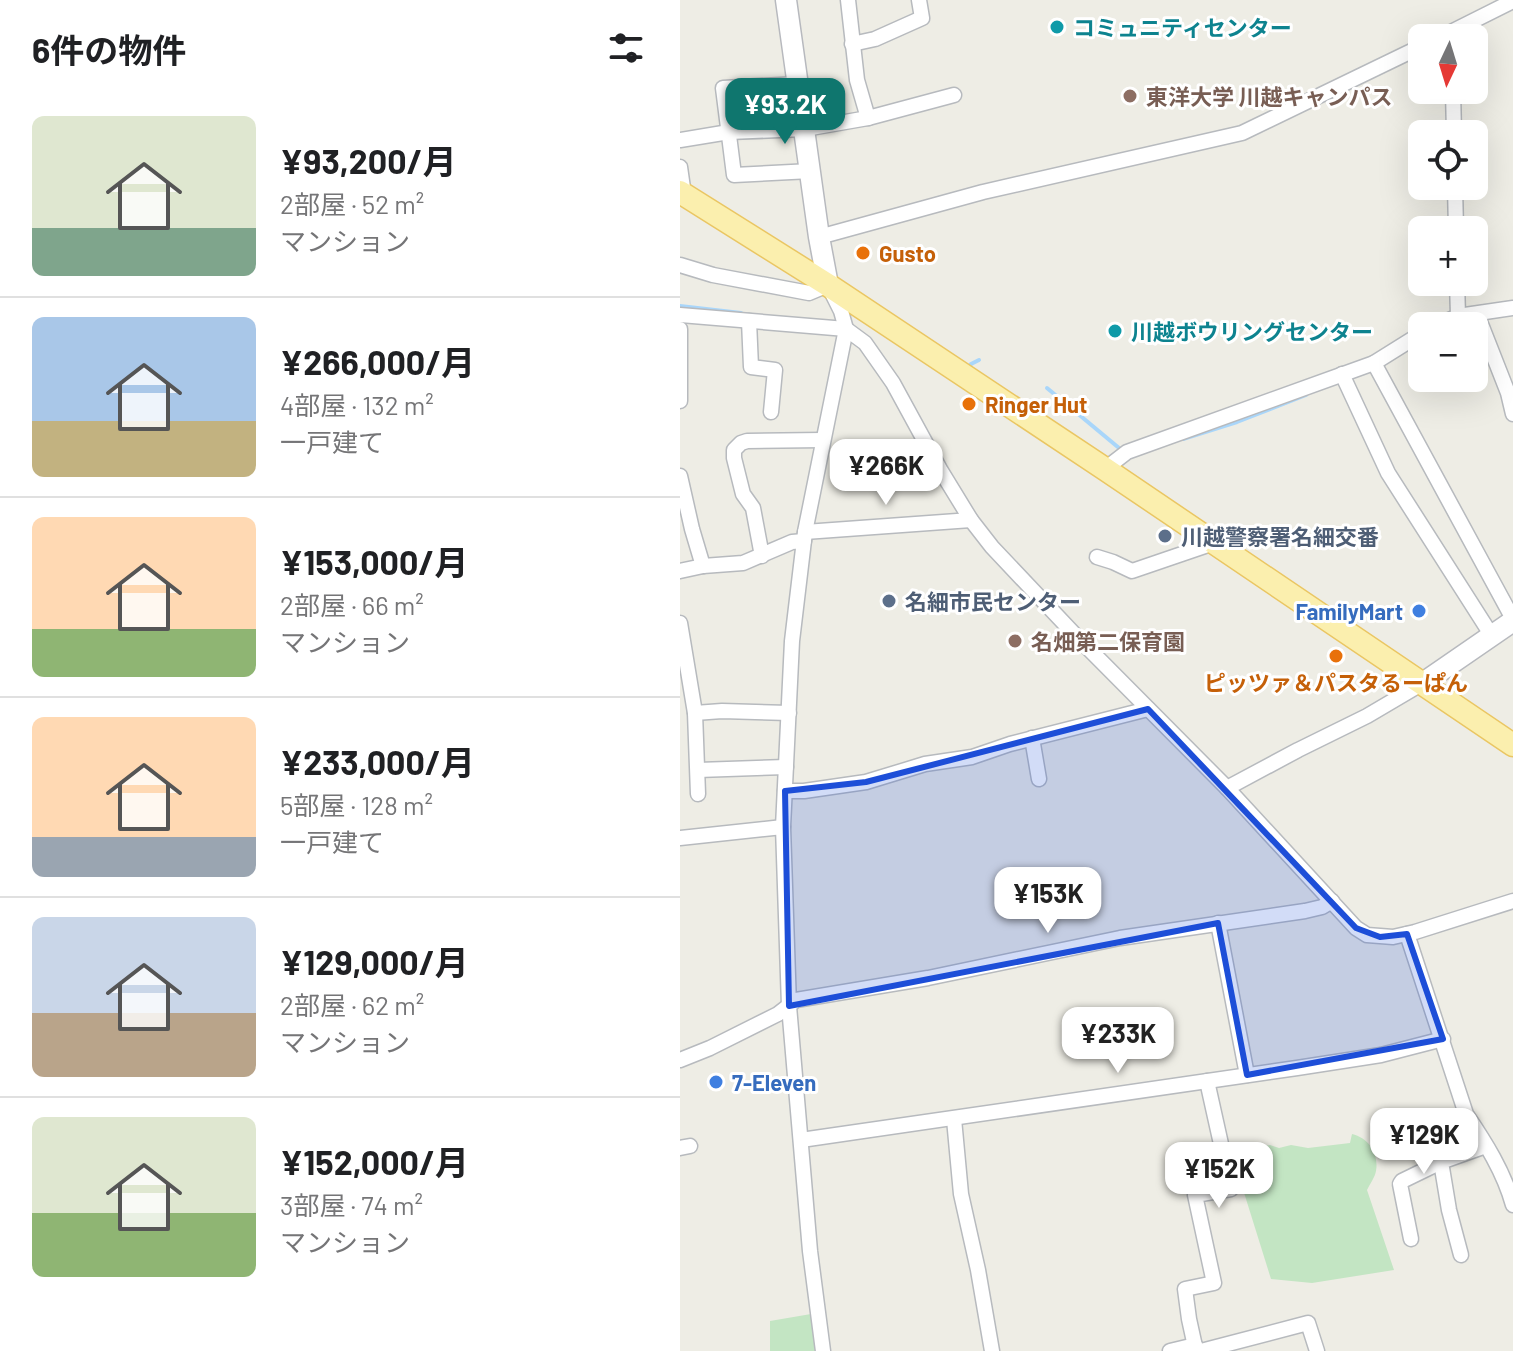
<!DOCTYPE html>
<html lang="ja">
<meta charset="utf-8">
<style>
:root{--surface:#fff;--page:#f2f2f2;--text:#202124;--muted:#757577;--line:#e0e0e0;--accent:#0f766e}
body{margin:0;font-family:Barlow,"Noto Sans JP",sans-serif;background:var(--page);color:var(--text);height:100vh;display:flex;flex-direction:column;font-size:30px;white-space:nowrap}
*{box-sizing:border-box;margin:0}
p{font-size:26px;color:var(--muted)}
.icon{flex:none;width:44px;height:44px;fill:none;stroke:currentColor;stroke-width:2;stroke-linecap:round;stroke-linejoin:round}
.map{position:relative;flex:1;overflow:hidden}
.panel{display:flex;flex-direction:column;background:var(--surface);width:680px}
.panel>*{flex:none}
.needle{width:52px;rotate:184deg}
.buttons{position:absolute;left:728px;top:24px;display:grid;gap:16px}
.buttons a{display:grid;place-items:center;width:80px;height:80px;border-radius:12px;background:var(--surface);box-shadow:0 8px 32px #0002;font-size:40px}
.price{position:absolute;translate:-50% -68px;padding:0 18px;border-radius:16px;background:#fff;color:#222;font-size:26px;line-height:52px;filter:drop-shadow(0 2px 4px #0008)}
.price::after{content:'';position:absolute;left:50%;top:48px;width:24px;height:18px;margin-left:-12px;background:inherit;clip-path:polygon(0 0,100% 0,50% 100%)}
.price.on{background:var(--accent);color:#fff}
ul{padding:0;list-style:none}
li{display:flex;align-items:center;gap:24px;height:200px;padding:0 32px}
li+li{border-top:2px solid var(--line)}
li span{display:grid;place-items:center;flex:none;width:224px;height:160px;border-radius:12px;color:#555}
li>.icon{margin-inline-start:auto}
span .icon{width:96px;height:96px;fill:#fffc;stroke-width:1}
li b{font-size:34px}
h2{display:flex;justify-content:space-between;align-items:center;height:96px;padding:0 32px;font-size:34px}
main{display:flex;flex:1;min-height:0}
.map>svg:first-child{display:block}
</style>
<main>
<section class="panel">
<h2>6件の物件<svg class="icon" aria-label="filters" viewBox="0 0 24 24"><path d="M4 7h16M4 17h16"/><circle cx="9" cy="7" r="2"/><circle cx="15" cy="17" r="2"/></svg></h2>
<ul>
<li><span style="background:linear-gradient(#dfe7d0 70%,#7fa58c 0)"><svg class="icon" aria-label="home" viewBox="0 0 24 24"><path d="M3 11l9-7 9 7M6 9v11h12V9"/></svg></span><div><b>¥93,200/月</b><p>2部屋 · 52 m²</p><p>マンション</p></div></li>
<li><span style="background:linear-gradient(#a9c7e8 65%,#c2b280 0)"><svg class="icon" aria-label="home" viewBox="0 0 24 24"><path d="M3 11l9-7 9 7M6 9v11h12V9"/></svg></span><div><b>¥266,000/月</b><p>4部屋 · 132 m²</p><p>一戸建て</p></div></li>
<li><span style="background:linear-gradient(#ffd9b3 70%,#8fb573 0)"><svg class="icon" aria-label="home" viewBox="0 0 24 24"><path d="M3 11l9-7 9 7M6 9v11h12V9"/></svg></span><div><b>¥153,000/月</b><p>2部屋 · 66 m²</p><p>マンション</p></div></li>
<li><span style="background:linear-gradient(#ffd9b3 75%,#9aa5b1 0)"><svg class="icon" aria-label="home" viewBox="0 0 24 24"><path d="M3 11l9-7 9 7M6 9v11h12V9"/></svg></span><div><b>¥233,000/月</b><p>5部屋 · 128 m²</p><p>一戸建て</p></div></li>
<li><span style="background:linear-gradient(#c9d6e8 60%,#b9a48a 0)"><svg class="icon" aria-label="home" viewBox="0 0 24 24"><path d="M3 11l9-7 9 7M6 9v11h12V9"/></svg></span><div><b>¥129,000/月</b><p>2部屋 · 62 m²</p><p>マンション</p></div></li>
<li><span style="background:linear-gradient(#dfe7d0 60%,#8fb573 0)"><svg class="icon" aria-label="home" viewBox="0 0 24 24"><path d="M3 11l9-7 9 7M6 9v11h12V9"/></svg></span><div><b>¥152,000/月</b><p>3部屋 · 74 m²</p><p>マンション</p></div></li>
</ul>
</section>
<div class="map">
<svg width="833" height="1351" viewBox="0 0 833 1351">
<rect width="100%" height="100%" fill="#eeede5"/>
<g fill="#c3e5c3">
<path d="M672,1134C689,1138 699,1154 696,1171C695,1177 690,1184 687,1190L714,1270L632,1283L591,1279L556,1167L580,1152L585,1146L590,1145L599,1148L611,1145L628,1148L670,1143Z"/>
<path d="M131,1314L135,1351H90V1321Z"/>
</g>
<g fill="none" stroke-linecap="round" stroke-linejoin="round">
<g stroke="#a9d6fa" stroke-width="4">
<path d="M0,306L61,313"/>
<path d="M773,326L790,321"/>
<path d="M289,368L291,364L299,360"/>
<path d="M367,388L439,448"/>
<path d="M503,439L557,422L626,395"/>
</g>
<defs>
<g id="street">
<path d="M168,0L177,80L188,118"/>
<path d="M759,38L833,1"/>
<path d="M172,44L195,39L242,18L239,0"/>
<path d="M118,84L43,88L54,175L131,171"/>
<path d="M773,90L774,134"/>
<path d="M0,140L49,132L125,129L188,118L274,95"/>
<path d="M0,167L4,195"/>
<path d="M775,186L776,230"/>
<path d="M139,237L303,192L562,133L742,46"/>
<path d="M0,265L33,275L129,293L148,285L161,311L166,329L125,532L112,641L103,827L109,1006L130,1251L143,1351"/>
<path d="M777,282L778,316"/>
<path d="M797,314L828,393L833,414"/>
<path d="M0,315L166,329L185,343L213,383L261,471L291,520L312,547L398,638L547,788L676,928L687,935L713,937L735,932L833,901"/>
<path d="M69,321L71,367L95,370L91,412"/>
<path d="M756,326L778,316L833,308"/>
<path d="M0,329V401"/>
<path d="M694,363L833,619"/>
<path d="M662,374L708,473L812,636"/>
<path d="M425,469L447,452L694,363L742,333"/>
<path d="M0,476L12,529L23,566"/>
<path d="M125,532L291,520"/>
<path d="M82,556L73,508L63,494L54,458V450L61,443L67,441L143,440"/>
<path d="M417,557L433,562L452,571L534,543"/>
<path d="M0,571L23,566L63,563L112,542L124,541"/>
<path d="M0,623L15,713L18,794"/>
<path d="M15,713L42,711L109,713"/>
<path d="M352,738L359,779"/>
<path d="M18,770L106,767"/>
<path d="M547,788L618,750L687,716L743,683"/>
<path d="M105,791H124L186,782L245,764L292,757L330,744L468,709"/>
<path d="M0,838L103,827"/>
<path d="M538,923L567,1075"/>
<path d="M727,934L786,1114C805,1142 824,1172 833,1205"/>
<path d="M0,1060L30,1048L98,1014L116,1000L248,978L440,938L625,911L642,907L652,901"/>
<path d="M274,1119L281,1194L298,1270L312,1351"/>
<path d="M121,1140L617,1068L701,1055L763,1039"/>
<path d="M0,1148L10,1146"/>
<path d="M731,1239L720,1184L722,1181L761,1162"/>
<path d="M781,1255L769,1210L761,1162L806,1146"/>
<path d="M490,1351L515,1345"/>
<path d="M516,1351L509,1319L505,1289L534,1283L515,1195L551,1189L527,1081"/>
<path d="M521,1351L628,1323L637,1351"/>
</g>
<g id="secondary">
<path d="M106,0L139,237L148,285"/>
<path d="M743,683L833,621"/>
</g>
<path id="primary" d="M0,192L148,285L425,469L833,745"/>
</defs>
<use href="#street" stroke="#b7babe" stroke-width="17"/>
<use href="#secondary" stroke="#b7b9be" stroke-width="23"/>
<use href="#primary" stroke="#eac663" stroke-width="25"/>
<use href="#street" stroke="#fff" stroke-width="14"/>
<use href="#secondary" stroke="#fff" stroke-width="20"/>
<use href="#primary" stroke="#fbefae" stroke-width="22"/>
</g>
<path fill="#1d4ed8" fill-opacity="0.2" stroke="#1d4ed8" stroke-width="6" stroke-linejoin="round" d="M468,709L676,928L700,937L727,934L763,1039L567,1075L538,923L109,1006L105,791L186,782Z"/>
<g fill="#0f9aa8" stroke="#fff" stroke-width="3">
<circle cx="377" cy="27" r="8"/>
<circle cx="435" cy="331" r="8"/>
</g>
<g fill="#8d6e63" stroke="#fff" stroke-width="3">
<circle cx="450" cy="96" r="8"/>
<circle cx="335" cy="641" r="8"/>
</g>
<g fill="#e8710a" stroke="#fff" stroke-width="3">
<circle cx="183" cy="253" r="8"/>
<circle cx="289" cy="404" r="8"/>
<circle cx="656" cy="656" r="8"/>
</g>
<g fill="#5c6f8a" stroke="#fff" stroke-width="3">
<circle cx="485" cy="536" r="8"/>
<circle cx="209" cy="601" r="8"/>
</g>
<g fill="#3f7fe0" stroke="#fff" stroke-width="3">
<circle cx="739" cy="611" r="8"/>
<circle cx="36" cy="1082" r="8"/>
</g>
<g text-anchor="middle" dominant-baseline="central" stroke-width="6" stroke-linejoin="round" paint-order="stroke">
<g font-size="22" font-weight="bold" fill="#0d838f" stroke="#fff" text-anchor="start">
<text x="393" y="27">コミュニティセンター</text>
<text x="451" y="331">川越ボウリングセンター</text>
</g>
<g font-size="22" font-weight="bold" fill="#785e54" stroke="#fff" text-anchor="start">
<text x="466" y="96">東洋大学 川越キャンパス</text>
<text x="351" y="641">名畑第二保育園</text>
</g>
<g font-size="22" font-weight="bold" fill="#c56008" stroke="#fff" text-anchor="start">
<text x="199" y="253">Gusto</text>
<text x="305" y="404">Ringer Hut</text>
<text x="656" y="682" text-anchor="middle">ピッツァ＆パスタるーぱん</text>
</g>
<g font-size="22" font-weight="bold" fill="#4e5e75" stroke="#fff" text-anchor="start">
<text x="501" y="536">川越警察署名細交番</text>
<text x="225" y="601">名細市民センター</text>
</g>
<g font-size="22" font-weight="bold" fill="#366cbe" stroke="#fff" text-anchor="end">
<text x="723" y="611">FamilyMart</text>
<text x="52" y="1082" text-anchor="start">7-Eleven</text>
</g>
</g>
</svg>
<div class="buttons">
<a><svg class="needle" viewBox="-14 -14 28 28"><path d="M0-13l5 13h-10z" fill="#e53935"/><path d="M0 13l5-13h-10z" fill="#757577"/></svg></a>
<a><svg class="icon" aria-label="locate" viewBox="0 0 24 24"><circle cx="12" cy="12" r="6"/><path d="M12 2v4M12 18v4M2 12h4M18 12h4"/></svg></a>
<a>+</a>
<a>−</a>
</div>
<b class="price on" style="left:105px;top:146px">¥93.2K</b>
<b class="price" style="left:206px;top:507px">¥266K</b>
<b class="price" style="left:368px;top:935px">¥153K</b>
<b class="price" style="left:438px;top:1075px">¥233K</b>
<b class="price" style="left:744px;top:1176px">¥129K</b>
<b class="price" style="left:539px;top:1210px">¥152K</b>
</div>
</main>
